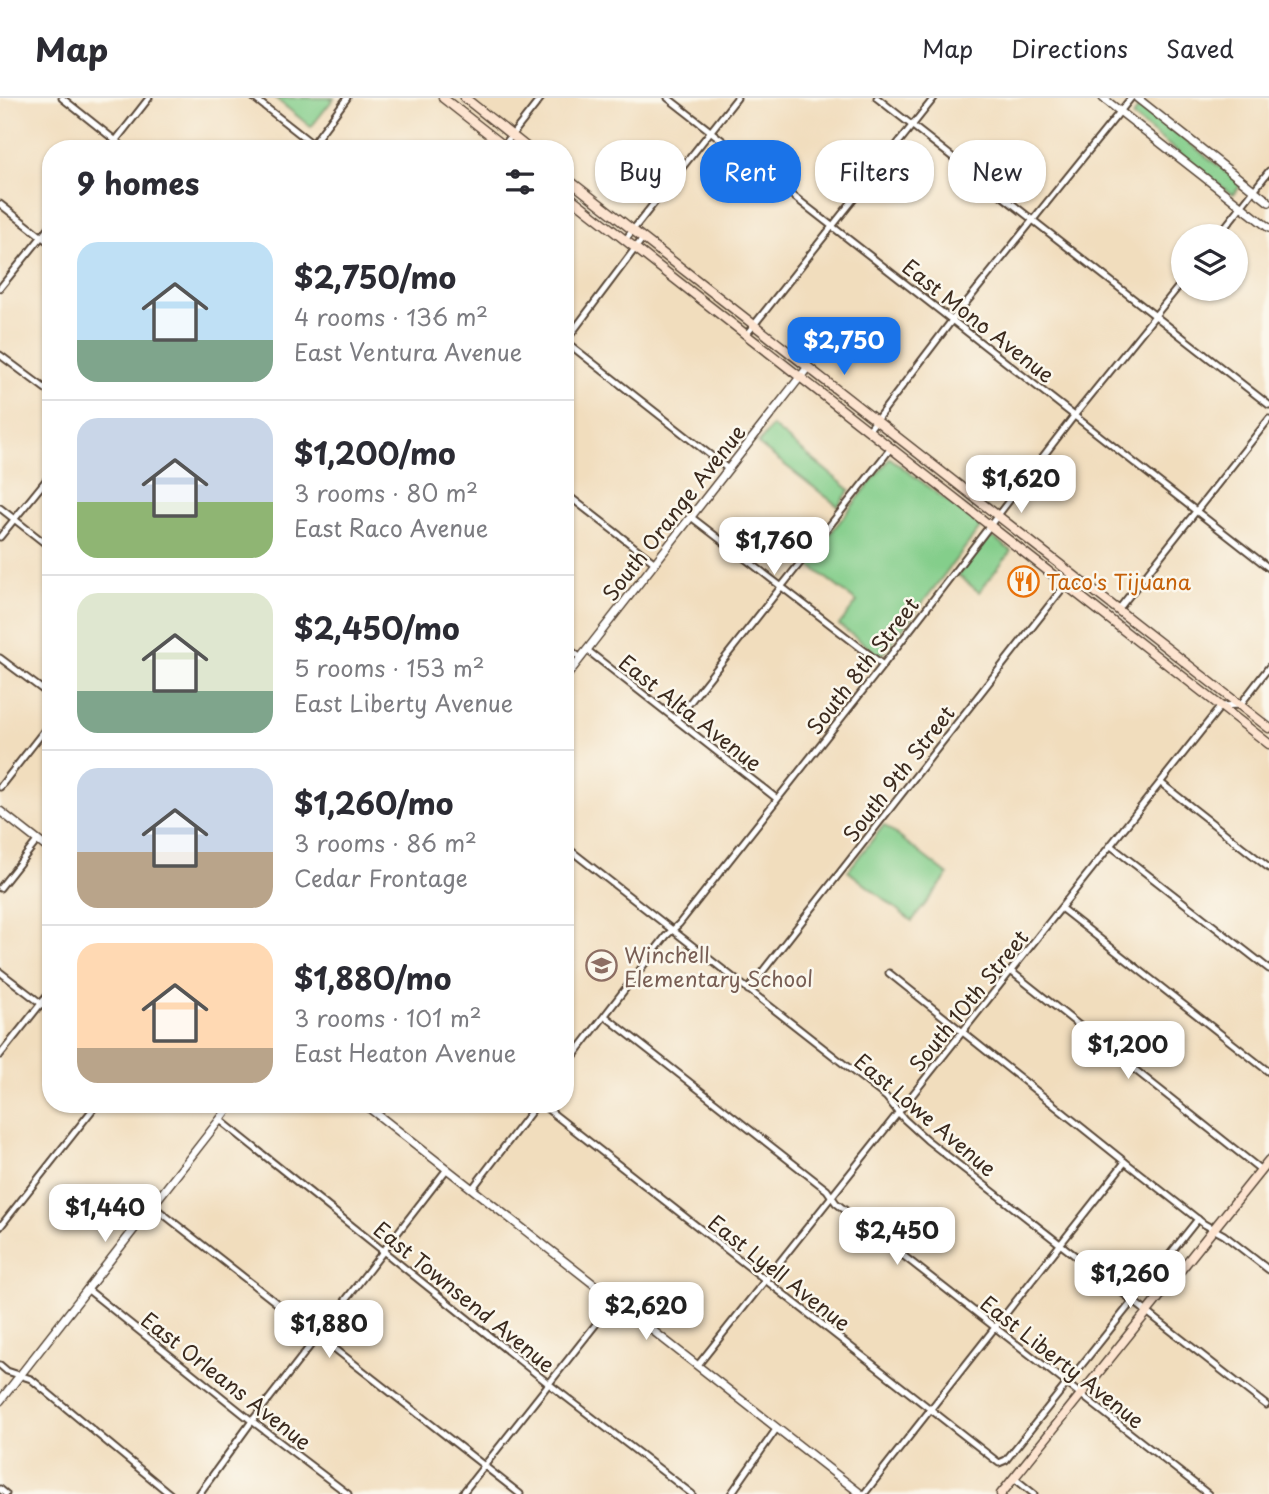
<!DOCTYPE html>
<meta charset="utf-8">
<style>
:root{--surface:#fff;--page:#f2f2f3;--text:#2b2b33;--muted:#7c7c81;--line:#e1e1e2;--accent:#1a73e8}
body{margin:0;font-family:"Playpen Sans",sans-serif;background:var(--page);color:var(--text);height:100vh;display:flex;flex-direction:column;font-size:26px;white-space:nowrap}
*{box-sizing:border-box;margin:0}
p{font-size:23px;color:var(--muted)}
.icon{flex:none;width:38px;height:38px;fill:none;stroke:currentColor;stroke-width:2;stroke-linecap:round;stroke-linejoin:round}
.map{position:relative;flex:1;overflow:hidden}
.drawer{position:absolute;left:42px;top:42px;width:532px;height:973px;display:flex;flex-direction:column;background:var(--surface);border-radius:28px;box-shadow:0 2px 5px #0004}
.drawer>*{flex:none}
.top-card{position:absolute;left:595px;top:42px;width:569px;height:63px;display:flex;gap:14px}
.tools{position:absolute;left:1171px;top:126px;display:grid;gap:14px}
.tools a{display:grid;place-items:center;width:77px;height:77px;border-radius:50%;background:var(--surface);box-shadow:0 2px 5px #0004;font-size:35px}
.price{position:absolute;translate:-50% -60px;padding:0 16px;border-radius:14px;background:#fff;color:#222;font-size:23px;line-height:46px;filter:drop-shadow(0 2px 4px #0008)}
.price::after{content:'';position:absolute;left:50%;top:42px;width:21px;height:16px;margin-left:-10px;background:inherit;clip-path:polygon(0 0,100% 0,50% 100%)}
.price.on{background:var(--accent);color:#fff}
ul{padding:0;list-style:none}
li{display:flex;align-items:center;gap:21px;height:175px;padding:0 35px}
li+li{border-top:2px solid var(--line)}
li span{display:grid;place-items:center;flex:none;width:196px;height:140px;border-radius:21px;color:#555}
li>.icon{margin-inline-start:auto}
span .icon{width:84px;height:84px;fill:#fffc;stroke-width:1}
li b{font-size:30px}
h2{display:flex;justify-content:space-between;align-items:center;height:84px;padding:0 35px;font-size:30px}
.pill{padding:0 24px;border-radius:28px;background:var(--surface);box-shadow:0 2px 5px #0004;font-size:24px;line-height:63px}
.pill.on{background:var(--accent);color:#fff}
header{display:flex;align-items:center;gap:42px;box-sizing:border-box;height:98px;padding:0 35px;background:var(--surface);border-bottom:2px solid var(--line)}
header strong{font-size:33px}
nav{display:flex;gap:38px;margin-inline-start:auto;font-size:24px}
.map>svg:first-child{display:block}
</style>
<header>
<strong>Map</strong>
<nav><a>Map</a><a>Directions</a><a>Saved</a></nav>
</header>
<div class="map">
<svg width="1269" height="1396" viewBox="0 0 1269 1396">
<rect width="100%" height="100%" fill="#fbf7ec"/>
<filter id="ink" filterUnits="userSpaceOnUse"><feTurbulence type="fractalNoise" baseFrequency=".0143" numOctaves="2"/><feDisplacementMap in="SourceGraphic" scale="14" xChannelSelector="R" yChannelSelector="G"/><feConvolveMatrix kernelMatrix="1 2 1 2 8 2 1 2 1" color-interpolation-filters="sRGB"/></filter>
<filter id="wash" filterUnits="userSpaceOnUse"><feTurbulence type="fractalNoise" baseFrequency=".00686" numOctaves="4" result="noise"/><feDisplacementMap in="SourceGraphic" scale="28" xChannelSelector="R" yChannelSelector="G"/><feGaussianBlur stdDeviation="1.57" result="paint"/><feColorMatrix in="noise" values="0 0 0 0 0 0 0 0 0 0 0 0 0 0 0 0 0 1.4 0 .05"/><feComposite in="paint" operator="in"/></filter>
<g filter="url(#wash)">
<rect width="100%" height="100%" fill="#f1ddbd"/>
<g fill="#84ce8b" stroke="#607c54" stroke-width="2">
<path d="M275,0H334L311,29Z"/>
<path d="M1139,8H1142L1239,84L1240,88L1234,96L1230,95L1133,19Z"/>
<path d="M772,328L850,392L838,408L758,346Z"/>
<path d="M890,360L979,427L980,430L884,555L879,557L839,527L857,504L807,465Z"/>
<path d="M989,440H994L1011,453L979,494L958,477Z"/>
<path d="M884,727L948,777L912,823L848,773Z"/>
</g>
</g>
<g filter="url(#ink)">
<g fill="none" stroke-linecap="round" stroke-linejoin="round">
<defs>
<g id="minor">
<path d="M62,0L126,51"/>
<path d="M254,0L319,51"/>
<path d="M668,0L1269,470"/>
<path d="M877,0L1269,307"/>
<path d="M109,51L149,0"/>
<path d="M309,51L347,0"/>
<path d="M501,51L541,0"/>
<path d="M0,106L51,146"/>
<path d="M1218,138L1269,73"/>
<path d="M625,142L737,0"/>
<path d="M0,190L51,127"/>
<path d="M746,237L934,0"/>
<path d="M565,243L728,371"/>
<path d="M565,244L643,140"/>
<path d="M0,257L51,295"/>
<path d="M868,333L953,221L1131,0"/>
<path d="M565,395L655,465"/>
<path d="M0,410L51,450"/>
<path d="M691,419L883,567"/>
<path d="M0,439L51,376"/>
<path d="M1118,512L1269,321"/>
<path d="M565,548L581,560"/>
<path d="M587,552L776,700"/>
<path d="M0,560L51,598"/>
<path d="M676,622L891,350"/>
<path d="M1161,685L1269,770"/>
<path d="M0,689L51,624"/>
<path d="M565,748L886,999L904,1021L927,1042L1266,1307"/>
<path d="M1111,748L1269,871"/>
<path d="M0,790L37,743"/>
<path d="M1062,811L1269,974"/>
<path d="M0,874L51,913"/>
<path d="M1012,874L1261,1072"/>
<path d="M889,875L1125,1064L1204,1126L1224,1137L1269,1172"/>
<path d="M748,892L1073,477"/>
<path d="M605,918L827,1092L836,1105L1208,1396"/>
<path d="M0,957L51,893"/>
<path d="M565,969L666,838L679,826L883,567L1074,318L1183,183"/>
<path d="M541,1006L999,1365L1006,1362L1198,1121"/>
<path d="M220,1022L549,1286L692,1396"/>
<path d="M472,1091L537,1006"/>
<path d="M153,1108L520,1396"/>
<path d="M0,1129L97,1006"/>
<path d="M87,1191L252,1323L348,1396"/>
<path d="M0,1267L7,1273L31,1281L170,1396"/>
<path d="M698,1267L1221,608L1240,607L1269,569"/>
<path d="M1014,1380L1034,1396"/>
<path d="M0,1391L6,1396"/>
<path d="M199,1396L252,1323L447,1071"/>
<path d="M462,1396L615,1202"/>
<path d="M731,1396L777,1330"/>
<path d="M864,1396L1125,1064"/>
</g>
<g id="tertiary">
<path d="M1103,0L1269,130"/>
<path d="M1137,0L1269,104"/>
<path d="M565,580L808,269"/>
<path d="M0,713L51,753"/>
<path d="M364,1006L861,1396"/>
<path d="M0,1303L232,1006"/>
</g>
<g id="secondary">
<path d="M443,0L508,51"/>
<path d="M465,0L529,51"/>
<path d="M565,79L1269,630"/>
<path d="M565,95L1269,646"/>
<path d="M1001,1396L1269,1062"/>
</g>
</defs>
<use href="#minor" stroke="#564536" stroke-width="9"/>
<use href="#tertiary" stroke="#564536" stroke-width="10"/>
<use href="#secondary" stroke="#564536" stroke-width="11"/>
<use href="#minor" stroke="#fff" stroke-width="5"/>
<use href="#tertiary" stroke="#fff" stroke-width="7"/>
<use href="#secondary" stroke="#fde4d0" stroke-width="8"/>
</g>
</g>
<defs>
<symbol id="restaurant-ring" viewBox="-11 -11 22 22"><circle r="9.5" fill="#fbf7ec" stroke="#e8710a" stroke-width="1.5"/><path d="M-5-6h1v4h1v-4h1v4h1v-4h1v5L-1.5 .5V6h-2V.5L-5-1ZM5-6V6H3V1.5H1.5Q1.5-4 5-6Z" fill="#e8710a"/></symbol>
<symbol id="school-ring" viewBox="-11 -11 22 22"><circle r="9.5" fill="#fbf7ec" stroke="#8d6e63" stroke-width="1.5"/><path d="M0-5L7-2L0 1L-7-2ZM-4 1L0 2.5L4 1V4Q0 6-4 4Z" fill="#8d6e63"/></symbol>
</defs>
<g fill-rule="evenodd">
<use href="#restaurant-ring" x="1006" y="466" width="35" height="35"/>
<use href="#school-ring" x="584" y="850" width="35" height="35"/>
</g>
<g text-anchor="middle" dominant-baseline="central" stroke-width="5" stroke-linejoin="round" paint-order="stroke">
<g font-size="21" fill="#3b2a1e" stroke="#fbf7ec">
<text transform="translate(979 222) rotate(38)">East Mono Avenue</text>
<text transform="translate(673 414) rotate(-52)">South Orange Avenue</text>
<text transform="translate(862 567) rotate(-52)">South 8th Street</text>
<text transform="translate(691 614) rotate(38)">East Alta Avenue</text>
<text transform="translate(898 675) rotate(-52)">South 9th Street</text>
<text transform="translate(968 902) rotate(-51)">South 10th Street</text>
<text transform="translate(926 1016) rotate(40)">East Lowe Avenue</text>
<text transform="translate(780 1174) rotate(38)">East Lyell Avenue</text>
<text transform="translate(465 1198) rotate(39)">East Townsend Avenue</text>
<text transform="translate(1063 1263) rotate(38)">East Liberty Avenue</text>
<text transform="translate(227 1282) rotate(38)">East Orleans Avenue</text>
</g>
<g font-size="21" fill="#c56008" stroke="#fbf7ec" text-anchor="start">
<text x="1046" y="483">Taco's Tijuana</text>
</g>
<g font-size="21" fill="#785e54" stroke="#fbf7ec" text-anchor="start">
<text x="624" y="856">Winchell<tspan x="624" dy="24">Elementary School</tspan></text>
</g>
</g>
</svg>
<div class="tools">
<a><svg class="icon" aria-label="layers" viewBox="0 0 24 24"><path d="M12 4l9 5-9 5-9-5zM3 14l9 5 9-5"/></svg></a>
</div>
<b class="price on" style="left:844px;top:279px">$2,750</b>
<b class="price" style="left:1021px;top:417px">$1,620</b>
<b class="price" style="left:774px;top:479px">$1,760</b>
<b class="price" style="left:1128px;top:983px">$1,200</b>
<b class="price" style="left:105px;top:1146px">$1,440</b>
<b class="price" style="left:897px;top:1169px">$2,450</b>
<b class="price" style="left:1130px;top:1212px">$1,260</b>
<b class="price" style="left:646px;top:1244px">$2,620</b>
<b class="price" style="left:329px;top:1262px">$1,880</b>
<div class="top-card">
<a class="pill">Buy</a>
<a class="pill on">Rent</a>
<a class="pill">Filters</a>
<a class="pill">New</a>
</div>
<section class="drawer">
<h2>9 homes<svg class="icon" aria-label="filters" viewBox="0 0 24 24"><path d="M4 7h16M4 17h16"/><circle cx="9" cy="7" r="2"/><circle cx="15" cy="17" r="2"/></svg></h2>
<ul>
<li><span style="background:linear-gradient(#bfe0f5 70%,#7fa58c 0)"><svg class="icon" aria-label="home" viewBox="0 0 24 24"><path d="M3 11l9-7 9 7M6 9v11h12V9"/></svg></span><div><b>$2,750/mo</b><p>4 rooms · 136 m²</p><p>East Ventura Avenue</p></div></li>
<li><span style="background:linear-gradient(#c9d6e8 60%,#8fb573 0)"><svg class="icon" aria-label="home" viewBox="0 0 24 24"><path d="M3 11l9-7 9 7M6 9v11h12V9"/></svg></span><div><b>$1,200/mo</b><p>3 rooms · 80 m²</p><p>East Raco Avenue</p></div></li>
<li><span style="background:linear-gradient(#dfe7d0 70%,#7fa58c 0)"><svg class="icon" aria-label="home" viewBox="0 0 24 24"><path d="M3 11l9-7 9 7M6 9v11h12V9"/></svg></span><div><b>$2,450/mo</b><p>5 rooms · 153 m²</p><p>East Liberty Avenue</p></div></li>
<li><span style="background:linear-gradient(#c9d6e8 60%,#b9a48a 0)"><svg class="icon" aria-label="home" viewBox="0 0 24 24"><path d="M3 11l9-7 9 7M6 9v11h12V9"/></svg></span><div><b>$1,260/mo</b><p>3 rooms · 86 m²</p><p>Cedar Frontage</p></div></li>
<li><span style="background:linear-gradient(#ffd9b3 75%,#b9a48a 0)"><svg class="icon" aria-label="home" viewBox="0 0 24 24"><path d="M3 11l9-7 9 7M6 9v11h12V9"/></svg></span><div><b>$1,880/mo</b><p>3 rooms · 101 m²</p><p>East Heaton Avenue</p></div></li>
</ul>
</section>
</div>
